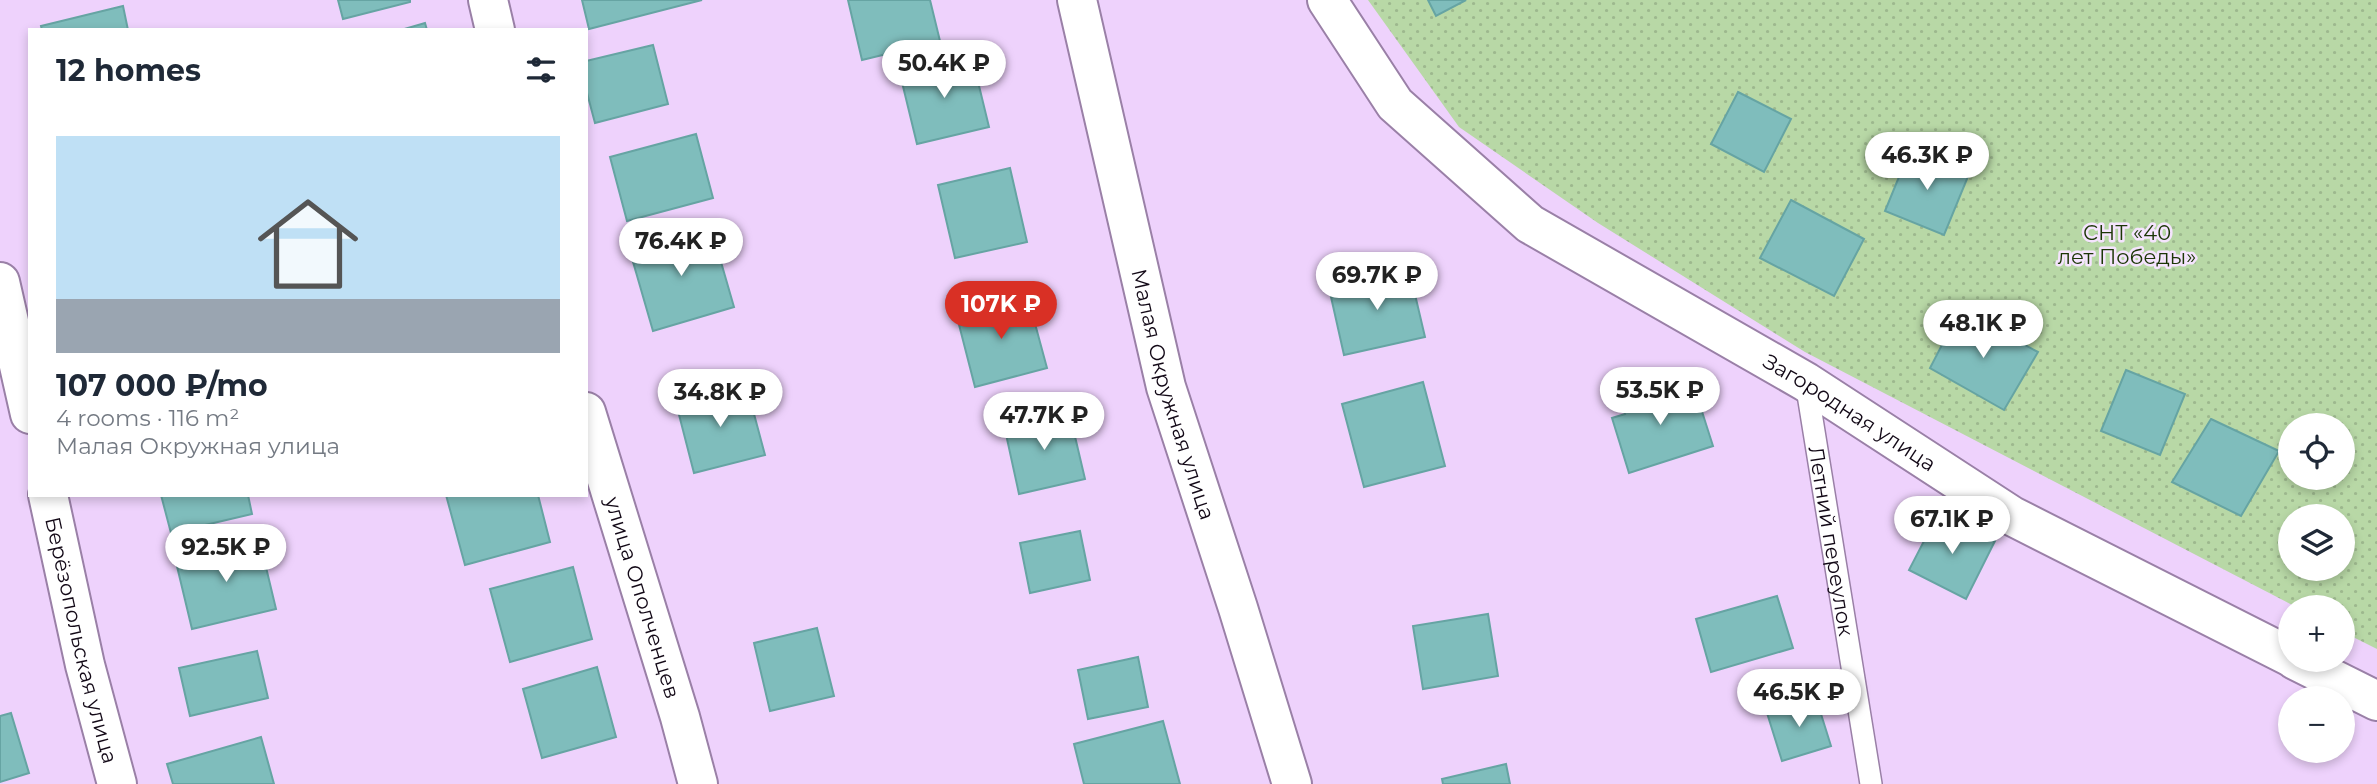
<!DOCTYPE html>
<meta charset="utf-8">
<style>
:root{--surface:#fff;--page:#f6f6f7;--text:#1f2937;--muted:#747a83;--line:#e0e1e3;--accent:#d93025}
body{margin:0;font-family:Montserrat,sans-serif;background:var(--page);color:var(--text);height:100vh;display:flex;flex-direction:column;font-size:26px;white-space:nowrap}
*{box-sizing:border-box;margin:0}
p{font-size:23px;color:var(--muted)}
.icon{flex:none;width:38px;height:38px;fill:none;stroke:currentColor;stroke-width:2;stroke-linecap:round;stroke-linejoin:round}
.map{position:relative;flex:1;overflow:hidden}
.drawer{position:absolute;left:28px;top:28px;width:560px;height:469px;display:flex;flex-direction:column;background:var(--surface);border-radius:0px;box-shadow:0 4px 10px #0003}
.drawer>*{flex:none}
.fabs{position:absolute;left:2278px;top:413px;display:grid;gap:14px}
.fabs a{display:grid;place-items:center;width:77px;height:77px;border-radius:50%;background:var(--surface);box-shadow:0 4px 10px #0003;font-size:35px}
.price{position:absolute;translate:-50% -60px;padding:0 16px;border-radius:24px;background:#fff;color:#222;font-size:23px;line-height:46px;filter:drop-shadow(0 2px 4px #0008)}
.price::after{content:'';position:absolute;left:50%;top:42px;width:21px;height:16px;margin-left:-10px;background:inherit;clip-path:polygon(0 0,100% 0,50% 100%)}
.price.current{background:var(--accent);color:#fff}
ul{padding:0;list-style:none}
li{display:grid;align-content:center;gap:14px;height:371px;padding:0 28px}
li+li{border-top:2px solid var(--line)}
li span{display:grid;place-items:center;height:217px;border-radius:0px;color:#555}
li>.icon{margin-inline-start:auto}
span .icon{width:126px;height:126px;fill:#fffc;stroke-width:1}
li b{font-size:30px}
h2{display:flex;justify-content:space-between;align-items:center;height:84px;padding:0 28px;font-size:30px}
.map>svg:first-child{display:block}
</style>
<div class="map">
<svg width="2377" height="784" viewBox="0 0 2377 784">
<defs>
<pattern id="grass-dots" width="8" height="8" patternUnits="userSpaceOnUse" patternTransform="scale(1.75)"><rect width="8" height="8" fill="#b8d8a6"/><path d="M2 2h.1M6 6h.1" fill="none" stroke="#9db88e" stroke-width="1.8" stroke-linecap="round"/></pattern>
</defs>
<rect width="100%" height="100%" fill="#eed2fc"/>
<path fill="url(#grass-dots)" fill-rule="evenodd" d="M1368,0H2377V649L2343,632V607H2296L1805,352L1598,223L1459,127ZM2291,425H2343V478H2291ZM2291,516H2343V569H2291Z"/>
<g fill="#7fbdbc" stroke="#66a4a3" stroke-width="2">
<path d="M338,0H410V2L343,19Z"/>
<path d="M582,0H702L589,29Z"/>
<path d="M848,0H930L940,41L862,60Z"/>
<path d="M1428,0H1466L1436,16Z"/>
<path d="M123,6L128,30H42L41,26Z"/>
<path d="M425,23L427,30H401Z"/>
<path d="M653,45L668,104L595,123L586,89V61Z"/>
<path d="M972,57L989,127L917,144L900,74Z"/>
<path d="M1738,92L1791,119L1764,172L1711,144Z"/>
<path d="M696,134L713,198L627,221L610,157Z"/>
<path d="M1910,150L1969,174L1944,235L1885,211Z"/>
<path d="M1010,168L1027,242L955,258L938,185Z"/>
<path d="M1791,200L1864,239L1834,296L1760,258Z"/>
<path d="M710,224L734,307L653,331L629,248Z"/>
<path d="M1409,269L1425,337L1344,355L1329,288Z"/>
<path d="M1027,294L1047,368L975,387L956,313Z"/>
<path d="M1960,310L2038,352L2004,410L1930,368Z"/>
<path d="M2126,370L2185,394L2160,455L2101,431Z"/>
<path d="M1423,382L1445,466L1364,487L1342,404Z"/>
<path d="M1677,382L1683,400L1697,396L1713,446L1629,473L1612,418L1625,414L1620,400Z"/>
<path d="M746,384L765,455L694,473L676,403Z"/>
<path d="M1069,411L1085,479L1019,494L1004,425Z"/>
<path d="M2211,419L2279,451L2241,516L2172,482Z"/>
<path d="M161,495H248L252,514L171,533Z"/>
<path d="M446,495H538L550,542L465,565Z"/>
<path d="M1939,512L1995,541L1966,599L1909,570Z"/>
<path d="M1080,531L1090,580L1030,593L1020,543Z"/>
<path d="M259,538L276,609L192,629L175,558Z"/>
<path d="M573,567L592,639L510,662L490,589Z"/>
<path d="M1777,596L1793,648L1711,672L1696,619Z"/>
<path d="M1488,614L1498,676L1423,689L1413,626Z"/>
<path d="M817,628L834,696L770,711L754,643Z"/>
<path d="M257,651L268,698L190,716L179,668Z"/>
<path d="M1138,657L1148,707L1088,719L1078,670Z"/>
<path d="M597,667L616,737L542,758L523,689Z"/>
<path d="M1816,698L1831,746L1782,761L1767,713Z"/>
<path d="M11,713L29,773L0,782V716Z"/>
<path d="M1163,721L1180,784H1084L1074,744Z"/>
<path d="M261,737L274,784H173L167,764Z"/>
<path d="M1506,764L1510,784H1443L1442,779Z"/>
</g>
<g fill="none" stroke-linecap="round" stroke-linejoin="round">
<defs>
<g id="service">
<path id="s1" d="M1806,382L1871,784"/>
</g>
<g id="minor">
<path d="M488,0L495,30"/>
<path id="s2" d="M1077,0L1166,387L1238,608L1292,784"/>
<path id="s3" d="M1327,0L1395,104L1530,224L1806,382L2012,516L2291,657"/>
<path d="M0,282L30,414"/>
<path id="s4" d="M586,412L680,717L698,784"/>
<path id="s5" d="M48,495L85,665L117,784"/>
<path d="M2295,660L2377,701"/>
</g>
</defs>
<use href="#service" stroke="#9a80a7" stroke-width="24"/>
<use href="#minor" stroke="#9a80a7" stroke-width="42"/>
<use href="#service" stroke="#fff" stroke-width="21"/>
<use href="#minor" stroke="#fff" stroke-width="38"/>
</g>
<g text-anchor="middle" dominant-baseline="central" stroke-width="5" stroke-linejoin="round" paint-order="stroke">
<g font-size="21" fill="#1b3605" stroke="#f5e4fe">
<text x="2127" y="232">СНТ «40<tspan x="2127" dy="24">лет Победы»</tspan></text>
</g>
<g font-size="21" fill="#120816" stroke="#f5e4fe">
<text stroke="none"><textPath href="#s2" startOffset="406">Малая Окружная улица</textPath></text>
<text stroke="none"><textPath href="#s3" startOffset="676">Загородная улица</textPath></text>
<text stroke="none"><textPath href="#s1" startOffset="161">Летний переулок</textPath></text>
<text stroke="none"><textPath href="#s4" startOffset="194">улица Ополченцев</textPath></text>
<text stroke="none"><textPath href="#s5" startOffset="149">Берёзопольская улица</textPath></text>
</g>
</g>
</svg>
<div class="fabs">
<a><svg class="icon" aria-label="locate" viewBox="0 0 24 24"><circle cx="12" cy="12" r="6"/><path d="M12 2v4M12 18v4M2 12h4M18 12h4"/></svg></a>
<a><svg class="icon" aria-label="layers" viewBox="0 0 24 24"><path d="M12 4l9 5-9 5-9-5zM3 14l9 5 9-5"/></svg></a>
<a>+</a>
<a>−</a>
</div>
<b class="price" style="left:944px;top:100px">50.4K ₽</b>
<b class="price" style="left:1927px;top:192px">46.3K ₽</b>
<b class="price" style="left:681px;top:278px">76.4K ₽</b>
<b class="price" style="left:1377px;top:312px">69.7K ₽</b>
<b class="price current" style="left:1001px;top:341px">107K ₽</b>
<b class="price" style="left:1983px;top:360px">48.1K ₽</b>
<b class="price" style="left:1660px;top:427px">53.5K ₽</b>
<b class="price" style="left:720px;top:429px">34.8K ₽</b>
<b class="price" style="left:1044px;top:452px">47.7K ₽</b>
<b class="price" style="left:1952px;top:556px">67.1K ₽</b>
<b class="price" style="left:226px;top:584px">92.5K ₽</b>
<b class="price" style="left:1799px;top:729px">46.5K ₽</b>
<section class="drawer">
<h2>12 homes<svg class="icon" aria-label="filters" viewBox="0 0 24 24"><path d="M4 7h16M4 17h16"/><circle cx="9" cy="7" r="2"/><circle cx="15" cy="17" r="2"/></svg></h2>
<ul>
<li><span style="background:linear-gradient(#bfe0f5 75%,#9aa5b1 0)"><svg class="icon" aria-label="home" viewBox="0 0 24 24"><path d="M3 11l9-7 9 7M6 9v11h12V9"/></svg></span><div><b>107 000 ₽/mo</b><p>4 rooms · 116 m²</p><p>Малая Окружная улица</p></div></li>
</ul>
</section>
</div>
